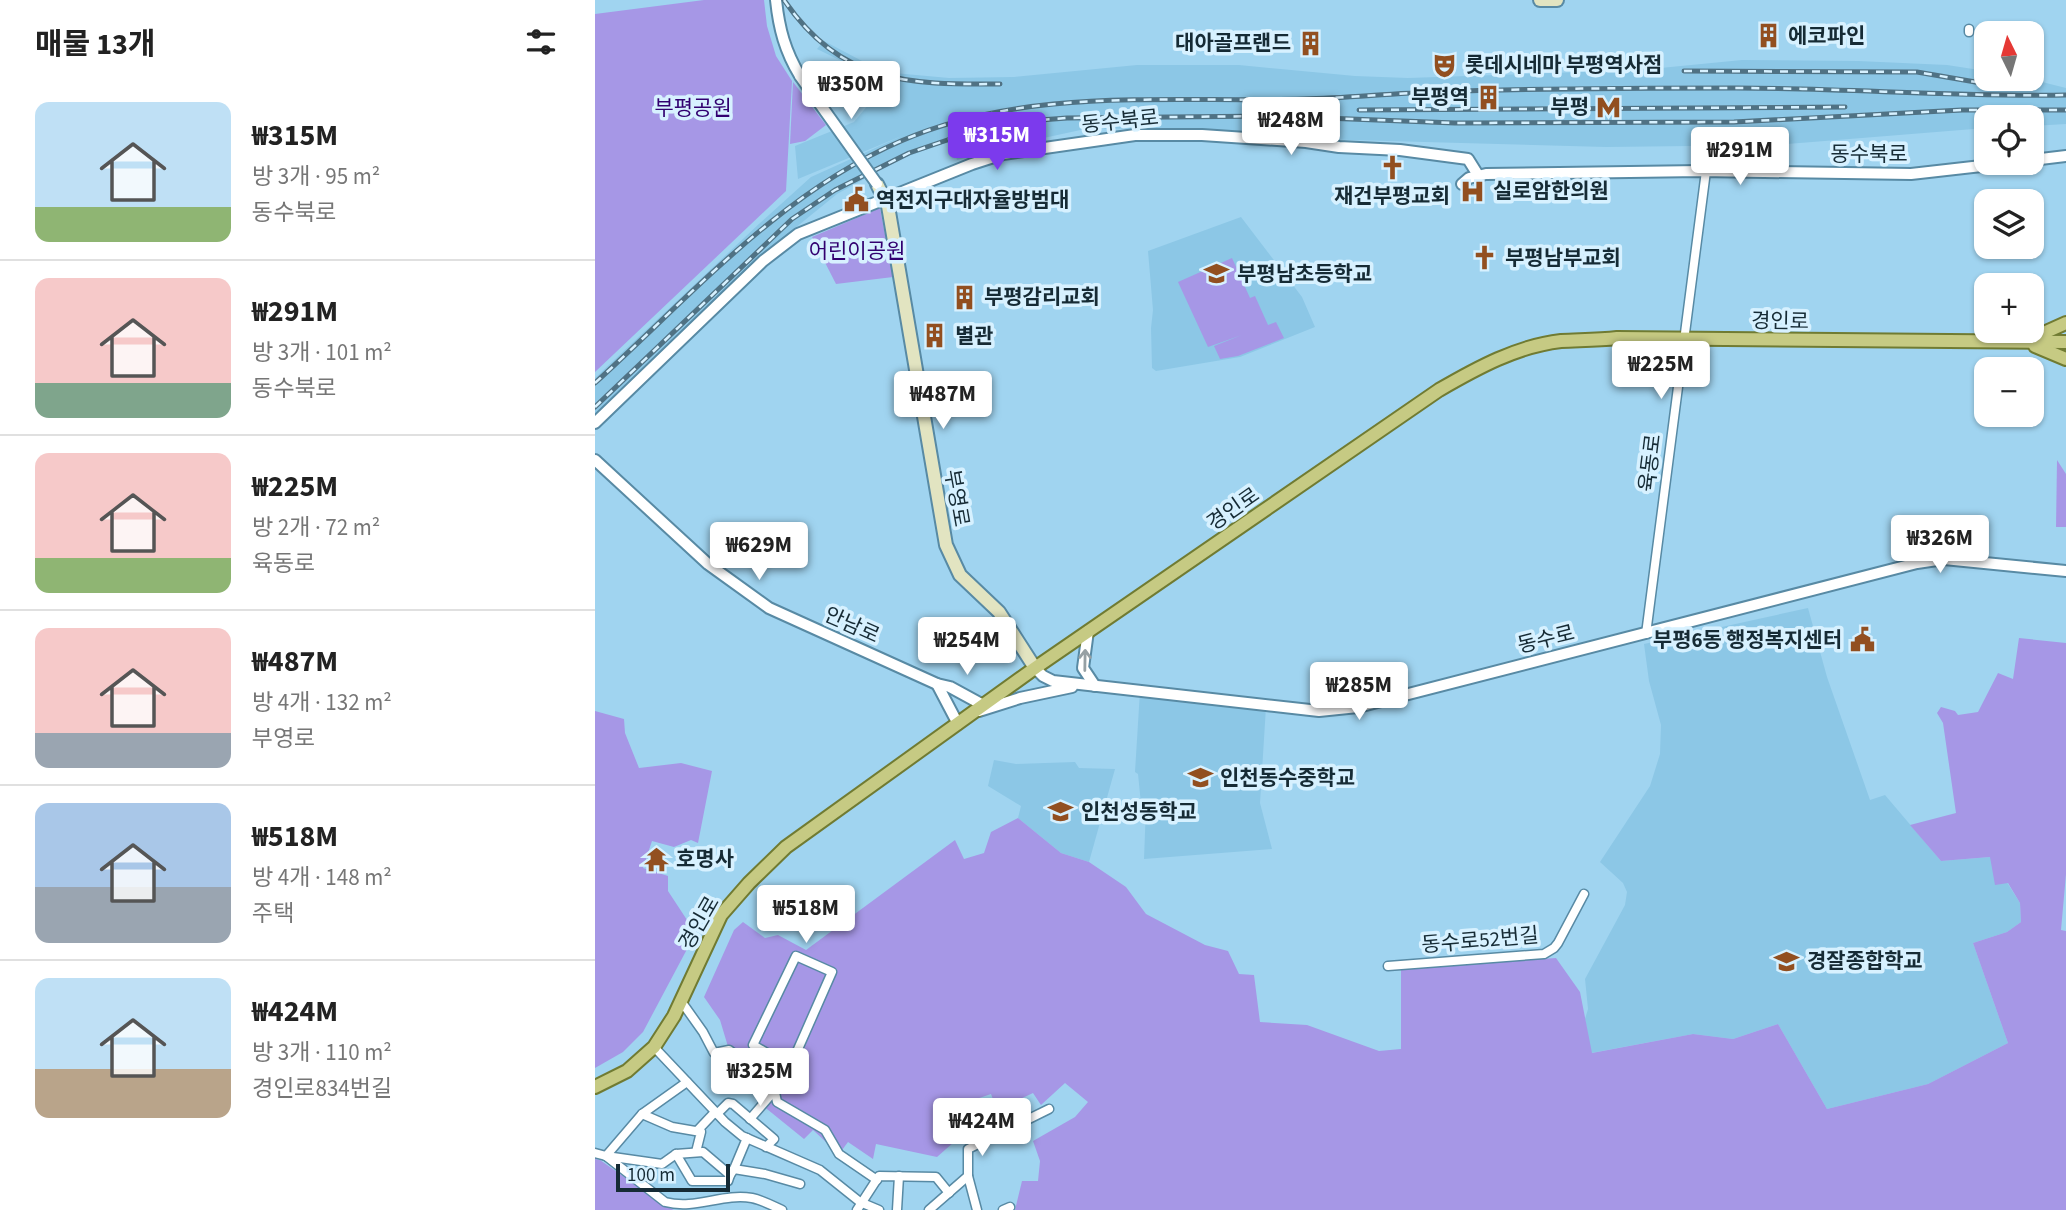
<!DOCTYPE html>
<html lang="ko">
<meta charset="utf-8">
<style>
:root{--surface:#fff;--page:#f6f6f6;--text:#222;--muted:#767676;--line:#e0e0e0;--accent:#7c3aed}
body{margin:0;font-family:"Source Sans 3","Noto Sans KR",sans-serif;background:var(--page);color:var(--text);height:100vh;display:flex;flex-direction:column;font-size:26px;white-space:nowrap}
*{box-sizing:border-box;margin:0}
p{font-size:23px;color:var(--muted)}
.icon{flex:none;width:38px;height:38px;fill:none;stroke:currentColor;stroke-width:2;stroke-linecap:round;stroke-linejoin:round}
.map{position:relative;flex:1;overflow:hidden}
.details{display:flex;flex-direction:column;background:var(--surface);width:595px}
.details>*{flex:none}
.needle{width:46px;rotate:355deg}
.fabs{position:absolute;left:1379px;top:21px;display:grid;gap:14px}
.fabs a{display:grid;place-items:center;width:70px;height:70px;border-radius:14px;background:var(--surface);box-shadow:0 2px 5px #0004;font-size:35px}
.scale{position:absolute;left:21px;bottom:18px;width:114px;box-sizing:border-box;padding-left:7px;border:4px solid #162b35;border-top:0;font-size:19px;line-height:24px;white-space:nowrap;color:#162b35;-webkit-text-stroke:5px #d7f1ff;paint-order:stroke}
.price{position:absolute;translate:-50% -60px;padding:0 16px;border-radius:7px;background:#fff;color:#222;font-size:23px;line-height:46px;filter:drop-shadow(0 2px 4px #0008)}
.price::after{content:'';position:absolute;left:50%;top:42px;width:21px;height:16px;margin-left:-10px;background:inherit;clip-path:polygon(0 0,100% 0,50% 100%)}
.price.active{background:var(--accent);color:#fff}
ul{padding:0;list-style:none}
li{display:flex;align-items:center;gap:21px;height:175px;padding:0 35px}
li+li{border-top:2px solid var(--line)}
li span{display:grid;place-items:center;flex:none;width:196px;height:140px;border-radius:14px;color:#555}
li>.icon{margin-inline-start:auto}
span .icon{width:84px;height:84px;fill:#fffc;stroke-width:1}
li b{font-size:30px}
h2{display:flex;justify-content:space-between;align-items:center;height:84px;padding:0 35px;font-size:30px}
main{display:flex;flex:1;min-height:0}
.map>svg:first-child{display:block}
</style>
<main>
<section class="details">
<h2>매물 13개<svg class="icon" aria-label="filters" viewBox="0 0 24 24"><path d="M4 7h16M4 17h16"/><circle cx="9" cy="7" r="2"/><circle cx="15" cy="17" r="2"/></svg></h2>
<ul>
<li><span style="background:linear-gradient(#bfe0f5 75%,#8fb573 0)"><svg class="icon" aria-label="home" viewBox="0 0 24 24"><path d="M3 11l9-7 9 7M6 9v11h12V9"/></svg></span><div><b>₩315M</b><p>방 3개 · 95 m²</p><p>동수북로</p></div></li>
<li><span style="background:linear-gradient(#f6c9c9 75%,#7fa58c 0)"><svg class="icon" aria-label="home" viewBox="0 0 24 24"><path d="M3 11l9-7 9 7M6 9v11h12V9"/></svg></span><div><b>₩291M</b><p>방 3개 · 101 m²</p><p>동수북로</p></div></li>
<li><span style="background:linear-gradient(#f6c9c9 75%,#8fb573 0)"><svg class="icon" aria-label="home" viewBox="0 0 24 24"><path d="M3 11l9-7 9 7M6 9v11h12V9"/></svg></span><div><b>₩225M</b><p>방 2개 · 72 m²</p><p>육동로</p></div></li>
<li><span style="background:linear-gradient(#f6c9c9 75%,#9aa5b1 0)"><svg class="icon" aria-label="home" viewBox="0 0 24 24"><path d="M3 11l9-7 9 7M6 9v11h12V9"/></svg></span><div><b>₩487M</b><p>방 4개 · 132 m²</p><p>부영로</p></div></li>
<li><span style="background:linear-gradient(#a9c7e8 60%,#9aa5b1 0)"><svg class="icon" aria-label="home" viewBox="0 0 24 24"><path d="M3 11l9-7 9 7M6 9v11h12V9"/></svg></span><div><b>₩518M</b><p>방 4개 · 148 m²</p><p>주택</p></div></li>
<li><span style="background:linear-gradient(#bfe0f5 65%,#b9a48a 0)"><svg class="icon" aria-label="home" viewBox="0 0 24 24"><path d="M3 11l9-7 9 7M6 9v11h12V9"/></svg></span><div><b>₩424M</b><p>방 3개 · 110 m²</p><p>경인로834번길</p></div></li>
</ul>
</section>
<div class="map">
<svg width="1471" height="1210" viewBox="0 0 1471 1210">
<rect width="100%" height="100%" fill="#a0d4f0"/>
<g fill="#8cc7e6">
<path d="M229,41L288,72L354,78L419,77L542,65H644L760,76L813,78L1045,70L1147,60L1263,61L1352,65L1391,71V79H1435L1471,88V124L1437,126V117H1391V128L1181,145L1011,147L719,139L575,128L490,129L435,141L362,160L357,142L346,144L306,159L242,194L178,246L0,415V378L165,223L216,177L309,135L203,179L200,146L259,122L283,93L277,76L222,49Z"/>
<path d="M646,217L707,297L720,327L645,357L561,371L557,368L556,328L558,310L553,251Z"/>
<path d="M1213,608L1232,677L1275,800L1290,795L1346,861L1396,857L1425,903L1426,922L1412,932L1378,943L1413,1043L1333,1084L1232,1109L1183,1024L1138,1039L1098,1034L996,1053L990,1019L993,1009L990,979L1030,905L1032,892L1028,883L1005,862L1055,786L1065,754L1066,725L1054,681L1049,644Z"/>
<path d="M545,691L671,707L665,803L677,849L549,859L551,806L546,804L543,774L540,772Z"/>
<path d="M399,760L421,764L480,762L484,768L520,769L494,862L466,853L423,818L426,806L393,786Z"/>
</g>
<g fill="#a697e6">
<path d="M109,0H169L172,26L181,56L197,81L191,191L0,372V14Z"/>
<path d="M198,82L231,125L210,141L195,144Z"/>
<path d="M285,208L298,277L241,284L217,237Z"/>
<path d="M637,258L655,298L660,296L673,325L681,322L689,338L643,356L625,359L619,346L647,335L613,347L583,282Z"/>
<path d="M1462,460L1471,474V527H1461Z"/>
<path d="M1424,638L1471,643V874L1466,930L1471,931V1210H420L427,1181H443L445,1161L438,1141L480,1117L493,1102L470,1083L446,1105L438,1093L402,1110L396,1094L355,1108L359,1142L342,1157L281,1144L278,1159L253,1142L244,1154L218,1130L209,1139L167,1105L172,1086L134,1050L125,1020L109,997L139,930L148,922L170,938L183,935L211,950L360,840L369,859L389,853L396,832L423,818L466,853L494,862L531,887L551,914L610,945L633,951L644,974L659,975L665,1022L712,1025L784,1051L806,1049V969L961,958L985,992L997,1053L1098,1034L1138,1039L1183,1024L1232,1109L1333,1084L1413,1043L1378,943L1412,932L1426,922L1425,903L1413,883L1400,885L1395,857L1346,861L1315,825L1361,813L1348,723L1342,713L1346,707L1360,711L1363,715L1383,712L1403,673L1418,679Z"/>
<path d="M0,711L29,719L30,733L44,768L86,763L117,771L103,843L96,840L79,847L57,841L48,868L73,876V891L92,920L116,904L48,1032L28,1052L0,1068Z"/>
<path d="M0,1159L5,1160L72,1207L79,1210H0Z"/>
</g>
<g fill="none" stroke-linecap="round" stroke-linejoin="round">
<defs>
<g id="minor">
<path d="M1374,32V29"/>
<path d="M1051,634L1111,171"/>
<path d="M201,956L237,972L196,1065L189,1063L158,1045Z"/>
<path d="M793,966L949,954L959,948L963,943L989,894"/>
<path d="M86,1001L108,1032L119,1053L134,1050L178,1083"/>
<path d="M59,1047L130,1122L147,1136L225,1170L265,1202L284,1210"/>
<path d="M189,1063L178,1083L182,1102L230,1130L244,1154L282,1180"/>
<path d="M47,1114L77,1127L106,1132L101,1152"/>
<path d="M122,1114L133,1103L138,1104L179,1139L171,1147"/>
<path d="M155,1119L175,1096L179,1088"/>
<path d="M102,1131L120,1112"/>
<path d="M0,1153L11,1156L70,1202C101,1210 127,1193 157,1198C167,1200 178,1206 187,1210"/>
<path d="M81,1154L97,1181H133L135,1175"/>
<path d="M11,1156L67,1164L81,1154L108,1152L135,1175L139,1169L170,1174L205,1184"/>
<path d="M11,1156L47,1114L92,1082"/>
<path d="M139,1169L152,1138"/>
<path d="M373,1176L382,1210"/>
<path d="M262,1210L284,1176L341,1177L354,1193"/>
<path d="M302,1210L304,1176"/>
<path d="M334,1210L373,1176V1149L454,1109"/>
<path d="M408,1210L415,1207"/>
</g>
<g id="tertiary">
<path d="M181,0C184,29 190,51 205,76"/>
<path d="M1437,160L1471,156"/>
<path d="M867,184L874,178L891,174L1105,171L1316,174L1413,163"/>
<path d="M0,423L168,261L203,234L377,164L408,154L540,135H607L711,142L744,147L805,150L873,159L883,175"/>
<path d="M0,460L113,564L174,608L342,684L355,687L388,705"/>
<path d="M493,631L488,668L500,686"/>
<path d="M440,668L448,676L458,681L724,711L763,707L1322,563L1349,559L1471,571"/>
<path d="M342,684L363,724"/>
<path d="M384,711L425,698L477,687"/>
</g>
<g id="secondary">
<path d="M945,0H962"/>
<path d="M282,184L293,206L351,545L365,575L404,612L440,668"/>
</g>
<g id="primary">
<path d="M1433,340L1471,323"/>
<path d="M1440,346L1471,359"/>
<path d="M0,1087L32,1071L59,1047L79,1016L126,915L154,883L191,847L440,668L844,390C882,368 922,346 966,341C985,340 1003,340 1022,338L1471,342"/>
</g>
</defs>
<use href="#minor" stroke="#588aa4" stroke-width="11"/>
<use href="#tertiary" stroke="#588aa4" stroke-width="14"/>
<use href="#secondary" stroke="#588aa4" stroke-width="16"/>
<use href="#primary" stroke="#707b32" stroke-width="16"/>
<use href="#minor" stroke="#fff" stroke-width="8"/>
<use href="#tertiary" stroke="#fff" stroke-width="10"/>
<use href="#secondary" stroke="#e2e4c1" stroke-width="12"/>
<use href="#primary" stroke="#c6ca83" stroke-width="12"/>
<defs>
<g id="rail">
<path d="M189,0C246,83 312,85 405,84"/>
<path d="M1089,71L1322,72L1398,85"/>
<path d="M764,110L1250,107"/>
<path d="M676,124L728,132"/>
<path d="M0,383C96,296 185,193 306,141C432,86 575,103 709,99C754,98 798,93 843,92C942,88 1042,88 1141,88C1251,88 1361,97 1471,95"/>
<path d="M0,407L197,219L240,190L314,153L370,134L432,121L472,118L677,116L860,123L1139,122L1367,110H1471"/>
</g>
</defs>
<use href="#rail" stroke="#507284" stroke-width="5"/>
<use href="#rail" stroke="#d7f1ff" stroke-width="2.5" stroke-dasharray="8" stroke-linecap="butt"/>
<defs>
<path id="tertiary-bridge" d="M205,76L282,184"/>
</defs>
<use href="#tertiary-bridge" stroke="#588aa4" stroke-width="14" stroke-linecap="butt"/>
<use href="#tertiary-bridge" stroke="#fff" stroke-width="10"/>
</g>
<defs><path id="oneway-shaft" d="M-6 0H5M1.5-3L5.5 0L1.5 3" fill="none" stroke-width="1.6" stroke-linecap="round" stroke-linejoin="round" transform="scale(1.75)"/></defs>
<use stroke="#96a0a4" href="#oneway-shaft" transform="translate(490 660) rotate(-89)"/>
<defs>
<symbol id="building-bare" viewBox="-9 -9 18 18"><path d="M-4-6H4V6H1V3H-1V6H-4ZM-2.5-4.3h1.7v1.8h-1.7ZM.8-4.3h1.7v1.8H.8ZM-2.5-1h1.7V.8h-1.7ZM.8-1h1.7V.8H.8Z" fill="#924f20" stroke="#d7f1ff" stroke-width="2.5" paint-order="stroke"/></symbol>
<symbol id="theatre-bare" viewBox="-9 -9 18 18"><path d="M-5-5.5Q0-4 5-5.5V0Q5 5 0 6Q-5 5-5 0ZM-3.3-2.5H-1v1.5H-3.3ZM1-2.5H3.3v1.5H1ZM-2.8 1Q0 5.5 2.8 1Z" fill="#924f20" stroke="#d7f1ff" stroke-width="2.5" paint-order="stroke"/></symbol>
<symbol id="metro-bare" viewBox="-9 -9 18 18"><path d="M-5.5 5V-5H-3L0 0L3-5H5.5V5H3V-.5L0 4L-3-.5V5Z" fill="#924f20" stroke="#d7f1ff" stroke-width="2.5" paint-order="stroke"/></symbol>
<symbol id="church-bare" viewBox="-9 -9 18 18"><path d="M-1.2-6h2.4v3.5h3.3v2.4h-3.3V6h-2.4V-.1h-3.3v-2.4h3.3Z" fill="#924f20" stroke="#d7f1ff" stroke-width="2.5" paint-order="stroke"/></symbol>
<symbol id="hospital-bare" viewBox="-9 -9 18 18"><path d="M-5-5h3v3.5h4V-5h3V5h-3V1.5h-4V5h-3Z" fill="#924f20" stroke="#d7f1ff" stroke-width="2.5" paint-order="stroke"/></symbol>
<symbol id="civic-bare" viewBox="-9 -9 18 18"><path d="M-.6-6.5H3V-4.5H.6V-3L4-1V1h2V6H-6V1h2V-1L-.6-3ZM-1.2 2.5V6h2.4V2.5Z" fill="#924f20" stroke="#d7f1ff" stroke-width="2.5" paint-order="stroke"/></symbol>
<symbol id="school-bare" viewBox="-9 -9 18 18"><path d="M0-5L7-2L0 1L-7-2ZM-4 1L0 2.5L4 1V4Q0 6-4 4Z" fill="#924f20" stroke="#d7f1ff" stroke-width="2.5" paint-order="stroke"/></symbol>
<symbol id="temple-bare" viewBox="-9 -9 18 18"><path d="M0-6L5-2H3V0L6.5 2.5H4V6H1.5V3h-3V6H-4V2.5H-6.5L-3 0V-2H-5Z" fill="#924f20" stroke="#d7f1ff" stroke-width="2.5" paint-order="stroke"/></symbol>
</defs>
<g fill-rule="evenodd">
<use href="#building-bare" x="1156" y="18" width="35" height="35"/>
<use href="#building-bare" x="698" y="26" width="35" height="35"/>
<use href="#theatre-bare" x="832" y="48" width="35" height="35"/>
<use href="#building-bare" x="876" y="80" width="35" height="35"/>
<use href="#metro-bare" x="996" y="90" width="35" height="35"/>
<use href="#church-bare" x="780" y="150" width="35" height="35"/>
<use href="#hospital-bare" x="860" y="174" width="35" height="35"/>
<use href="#civic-bare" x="244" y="182" width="35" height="35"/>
<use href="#church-bare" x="872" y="240" width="35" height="35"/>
<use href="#school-bare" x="604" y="256" width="35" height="35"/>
<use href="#building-bare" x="352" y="280" width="35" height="35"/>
<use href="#building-bare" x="322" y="318" width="35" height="35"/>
<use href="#civic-bare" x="1250" y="622" width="35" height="35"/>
<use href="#school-bare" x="588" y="760" width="35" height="35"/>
<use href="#school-bare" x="448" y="794" width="35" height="35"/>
<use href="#temple-bare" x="44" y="842" width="35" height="35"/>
<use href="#school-bare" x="1174" y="944" width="35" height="35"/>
</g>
<g text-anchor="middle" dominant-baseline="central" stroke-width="7" stroke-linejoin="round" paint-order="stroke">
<g font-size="21" font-weight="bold" fill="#162b35" stroke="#d7f1ff" text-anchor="start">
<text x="1193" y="36">에코파인</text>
<text x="696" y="43" text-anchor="end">대아골프랜드</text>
<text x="870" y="65">롯데시네마 부평역사점</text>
<text x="874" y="97" text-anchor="end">부평역</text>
<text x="994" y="107" text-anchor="end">부평</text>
<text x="898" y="191">실로암한의원</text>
<text x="797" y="196" text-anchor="middle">재건부평교회</text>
<text x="281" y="200">역전지구대자율방범대</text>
<text x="910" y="258">부평남부교회</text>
<text x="642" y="274">부평남초등학교</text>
<text x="389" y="297">부평감리교회</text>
<text x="360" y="336">별관</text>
<text x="1247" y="640" text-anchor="end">부평6동 행정복지센터</text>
<text x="625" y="778">인천동수중학교</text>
<text x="486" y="812">인천성동학교</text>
<text x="81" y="859">호명사</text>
<text x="1212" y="961">경잘종합학교</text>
</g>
<g font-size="21" fill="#320070" stroke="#d7f1ff">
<text x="98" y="108">부평공원</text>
<text x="262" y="251">어린이공원</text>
</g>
<g font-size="21" fill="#162b35" stroke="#d7f1ff">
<text transform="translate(525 121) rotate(-6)">동수북로</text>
<text x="1274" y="154">동수북로</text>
<text transform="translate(1185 321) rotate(1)">경인로</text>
<text transform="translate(1055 463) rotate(-83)">육동로</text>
<text transform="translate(362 498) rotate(80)">부영로</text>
<text transform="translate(638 509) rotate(-35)">경인로</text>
<text transform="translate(257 625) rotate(24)">안남로</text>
<text transform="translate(951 639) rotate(-14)">동수로</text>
<text transform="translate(104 923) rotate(-60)">경인로</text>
<text transform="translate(885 940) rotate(-5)">동수로52번길</text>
</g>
</g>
</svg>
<div class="fabs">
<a><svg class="needle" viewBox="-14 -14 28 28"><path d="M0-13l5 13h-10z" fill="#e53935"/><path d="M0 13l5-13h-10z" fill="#767676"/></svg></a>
<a><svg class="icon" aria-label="locate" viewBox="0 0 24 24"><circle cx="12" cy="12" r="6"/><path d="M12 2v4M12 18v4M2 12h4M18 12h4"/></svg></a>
<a><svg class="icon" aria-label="layers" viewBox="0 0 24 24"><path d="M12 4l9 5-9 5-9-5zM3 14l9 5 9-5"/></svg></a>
<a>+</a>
<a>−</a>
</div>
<div class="scale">100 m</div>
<b class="price" style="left:256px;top:121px">₩350M</b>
<b class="price" style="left:696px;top:157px">₩248M</b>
<b class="price active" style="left:402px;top:172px">₩315M</b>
<b class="price" style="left:1145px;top:187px">₩291M</b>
<b class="price" style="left:1066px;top:401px">₩225M</b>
<b class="price" style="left:348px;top:431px">₩487M</b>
<b class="price" style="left:1345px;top:575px">₩326M</b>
<b class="price" style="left:164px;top:582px">₩629M</b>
<b class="price" style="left:372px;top:677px">₩254M</b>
<b class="price" style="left:764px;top:722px">₩285M</b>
<b class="price" style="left:211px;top:945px">₩518M</b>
<b class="price" style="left:165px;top:1108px">₩325M</b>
<b class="price" style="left:387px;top:1158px">₩424M</b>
</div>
</main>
